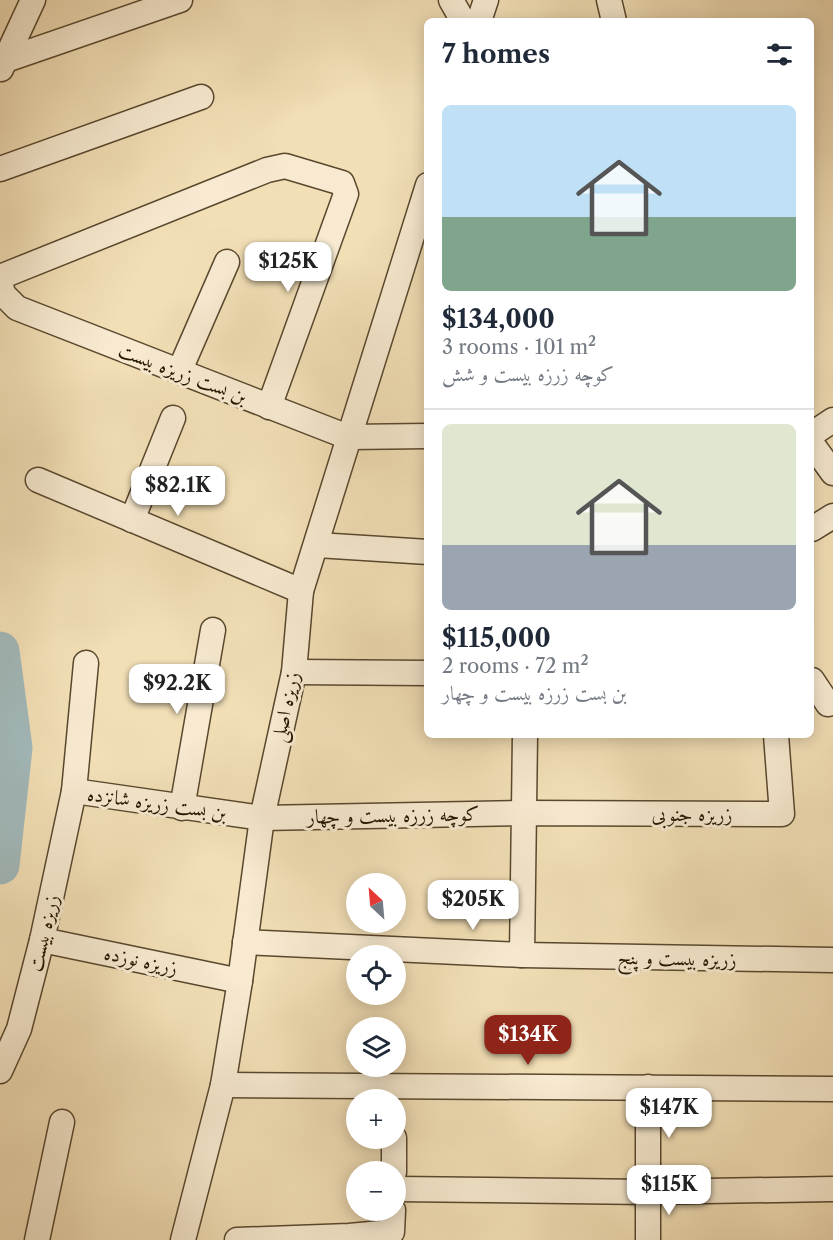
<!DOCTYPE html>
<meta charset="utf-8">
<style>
:root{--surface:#fff;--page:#f2f2f3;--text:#1f2937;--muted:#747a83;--line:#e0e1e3;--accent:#8f2418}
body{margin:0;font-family:"Libre Caslon Text",Amiri,serif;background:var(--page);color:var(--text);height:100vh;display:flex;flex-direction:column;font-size:22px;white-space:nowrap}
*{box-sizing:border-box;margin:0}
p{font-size:20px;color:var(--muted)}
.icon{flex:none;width:33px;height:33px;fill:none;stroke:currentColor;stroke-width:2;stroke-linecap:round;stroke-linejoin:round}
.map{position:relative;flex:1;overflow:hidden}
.details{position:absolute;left:424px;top:18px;width:390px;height:720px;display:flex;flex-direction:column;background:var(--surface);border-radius:9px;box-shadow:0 3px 15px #0003}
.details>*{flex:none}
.needle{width:39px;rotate:334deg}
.fabs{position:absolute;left:346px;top:873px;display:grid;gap:12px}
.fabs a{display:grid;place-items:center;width:60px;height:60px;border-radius:50%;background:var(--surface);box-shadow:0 3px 15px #0003;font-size:30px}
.price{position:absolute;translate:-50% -51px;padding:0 14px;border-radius:12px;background:#fff;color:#222;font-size:20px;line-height:39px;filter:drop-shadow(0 2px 3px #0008)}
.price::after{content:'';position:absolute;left:50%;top:36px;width:18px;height:14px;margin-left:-9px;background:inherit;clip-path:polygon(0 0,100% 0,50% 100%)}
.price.on{background:var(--accent);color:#fff}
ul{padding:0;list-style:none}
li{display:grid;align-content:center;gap:12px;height:318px;padding:0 18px}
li+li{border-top:2px solid var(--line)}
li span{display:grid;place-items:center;height:186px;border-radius:9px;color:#555}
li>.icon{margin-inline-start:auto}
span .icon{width:108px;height:108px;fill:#fffc;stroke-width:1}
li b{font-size:26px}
h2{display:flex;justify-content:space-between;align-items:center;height:72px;padding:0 18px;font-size:26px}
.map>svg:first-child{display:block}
</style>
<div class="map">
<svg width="833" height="1240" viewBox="0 0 833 1240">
<rect width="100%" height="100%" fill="#f2dfb6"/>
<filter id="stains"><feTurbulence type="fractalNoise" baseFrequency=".00333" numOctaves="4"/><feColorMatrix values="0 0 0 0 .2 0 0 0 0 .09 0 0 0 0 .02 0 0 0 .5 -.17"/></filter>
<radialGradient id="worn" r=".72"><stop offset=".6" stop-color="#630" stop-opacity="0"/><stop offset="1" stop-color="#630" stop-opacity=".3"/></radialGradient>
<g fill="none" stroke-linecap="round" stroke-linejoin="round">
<path stroke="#a2b9ba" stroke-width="39" d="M0,651L13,748L0,865"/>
<defs>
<g id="street">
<path d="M451,0L463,21"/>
<path d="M609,0L614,21"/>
<path d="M479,21L486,0"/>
<path d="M3,61L180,0"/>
<path d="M1,69L33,0"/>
<path d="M0,169L201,97"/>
<path d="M0,277L267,170L285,166L342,183L346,194L269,407"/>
<path d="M0,281L3,294L17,308L348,437L428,436"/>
<path d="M179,372L227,262"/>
<path d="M812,434L833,420"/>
<path d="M812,444L833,473"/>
<path d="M38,480L301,591"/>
<path d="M132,520L173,418"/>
<path d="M812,529L833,516"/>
<path d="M317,545L428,552"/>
<path d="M86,663L74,791L262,818L524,813L782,814L776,735"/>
<path d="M294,672L428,673"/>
<path d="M812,680L828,704"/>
<path d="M182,808L213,630"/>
<path d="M42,940L240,981"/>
<path d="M245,942L522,955L525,735"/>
<path d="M522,955L833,960"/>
<path d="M0,1071L19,1029L42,940L74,791"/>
<path d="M223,1085L833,1089"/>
<path d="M394,1172V1138"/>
<path d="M396,1189L648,1192L833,1189"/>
<path d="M37,1240L62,1122"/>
<path d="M183,1240L223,1085L240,981L262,818L294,672L301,591L428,185"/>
<path d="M237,1240L349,1236L392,1232L393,1210"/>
<path d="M648,1240V1087"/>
</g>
</defs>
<use href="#street" stroke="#59482e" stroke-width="27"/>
<use href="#street" stroke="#f7ead0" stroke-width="24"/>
</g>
<g text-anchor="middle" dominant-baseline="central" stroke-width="6" stroke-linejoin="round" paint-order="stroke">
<g font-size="20" fill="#261601" stroke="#f7ead0">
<text transform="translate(183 373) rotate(21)">بن بست زریزه بیست</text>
<text transform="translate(285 707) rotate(-78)">زریزه اصلی</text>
<text transform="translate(157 803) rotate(8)">بن بست زریزه شانزده</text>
<text x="692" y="814">زریزه جنوبی</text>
<text transform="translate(393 815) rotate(-1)">کوچه زرزه بیست و چهار</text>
<text transform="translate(43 933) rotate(-77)">زریزه بیست</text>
<text transform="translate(677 958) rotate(1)">زریزه بیست و پنج</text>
<text transform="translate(141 960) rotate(12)">زریزه نوزده</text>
</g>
</g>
<rect width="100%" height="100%" filter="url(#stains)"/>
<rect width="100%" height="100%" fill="url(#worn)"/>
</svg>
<div class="fabs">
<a><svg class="needle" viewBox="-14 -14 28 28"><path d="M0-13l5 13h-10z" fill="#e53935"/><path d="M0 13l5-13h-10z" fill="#747a83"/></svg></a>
<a><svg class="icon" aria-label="locate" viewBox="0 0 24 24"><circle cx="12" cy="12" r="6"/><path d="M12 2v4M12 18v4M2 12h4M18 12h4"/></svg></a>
<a><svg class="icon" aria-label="layers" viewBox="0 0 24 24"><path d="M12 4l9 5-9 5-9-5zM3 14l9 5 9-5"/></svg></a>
<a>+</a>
<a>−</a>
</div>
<b class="price" style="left:288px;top:293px">$125K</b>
<b class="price" style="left:178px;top:517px">$82.1K</b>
<b class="price" style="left:177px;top:715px">$92.2K</b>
<b class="price" style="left:473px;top:931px">$205K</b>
<b class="price on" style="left:528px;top:1066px">$134K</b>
<b class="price" style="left:669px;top:1139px">$147K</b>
<b class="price" style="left:669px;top:1216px">$115K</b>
<section class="details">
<h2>7 homes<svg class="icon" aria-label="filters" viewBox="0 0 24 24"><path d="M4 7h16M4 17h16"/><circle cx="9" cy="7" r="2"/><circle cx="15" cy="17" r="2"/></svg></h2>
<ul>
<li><span style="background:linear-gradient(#bfe0f5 60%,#7fa58c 0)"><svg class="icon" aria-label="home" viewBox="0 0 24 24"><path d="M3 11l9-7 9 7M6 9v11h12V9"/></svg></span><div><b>$134,000</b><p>3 rooms · 101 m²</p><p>کوچه زرزه بیست و شش</p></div></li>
<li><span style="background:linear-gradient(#dfe7d0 65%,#9aa5b1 0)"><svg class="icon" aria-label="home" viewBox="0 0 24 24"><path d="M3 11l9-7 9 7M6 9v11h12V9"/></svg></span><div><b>$115,000</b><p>2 rooms · 72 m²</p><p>بن بست زرزه بیست و چهار</p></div></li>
</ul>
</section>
</div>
